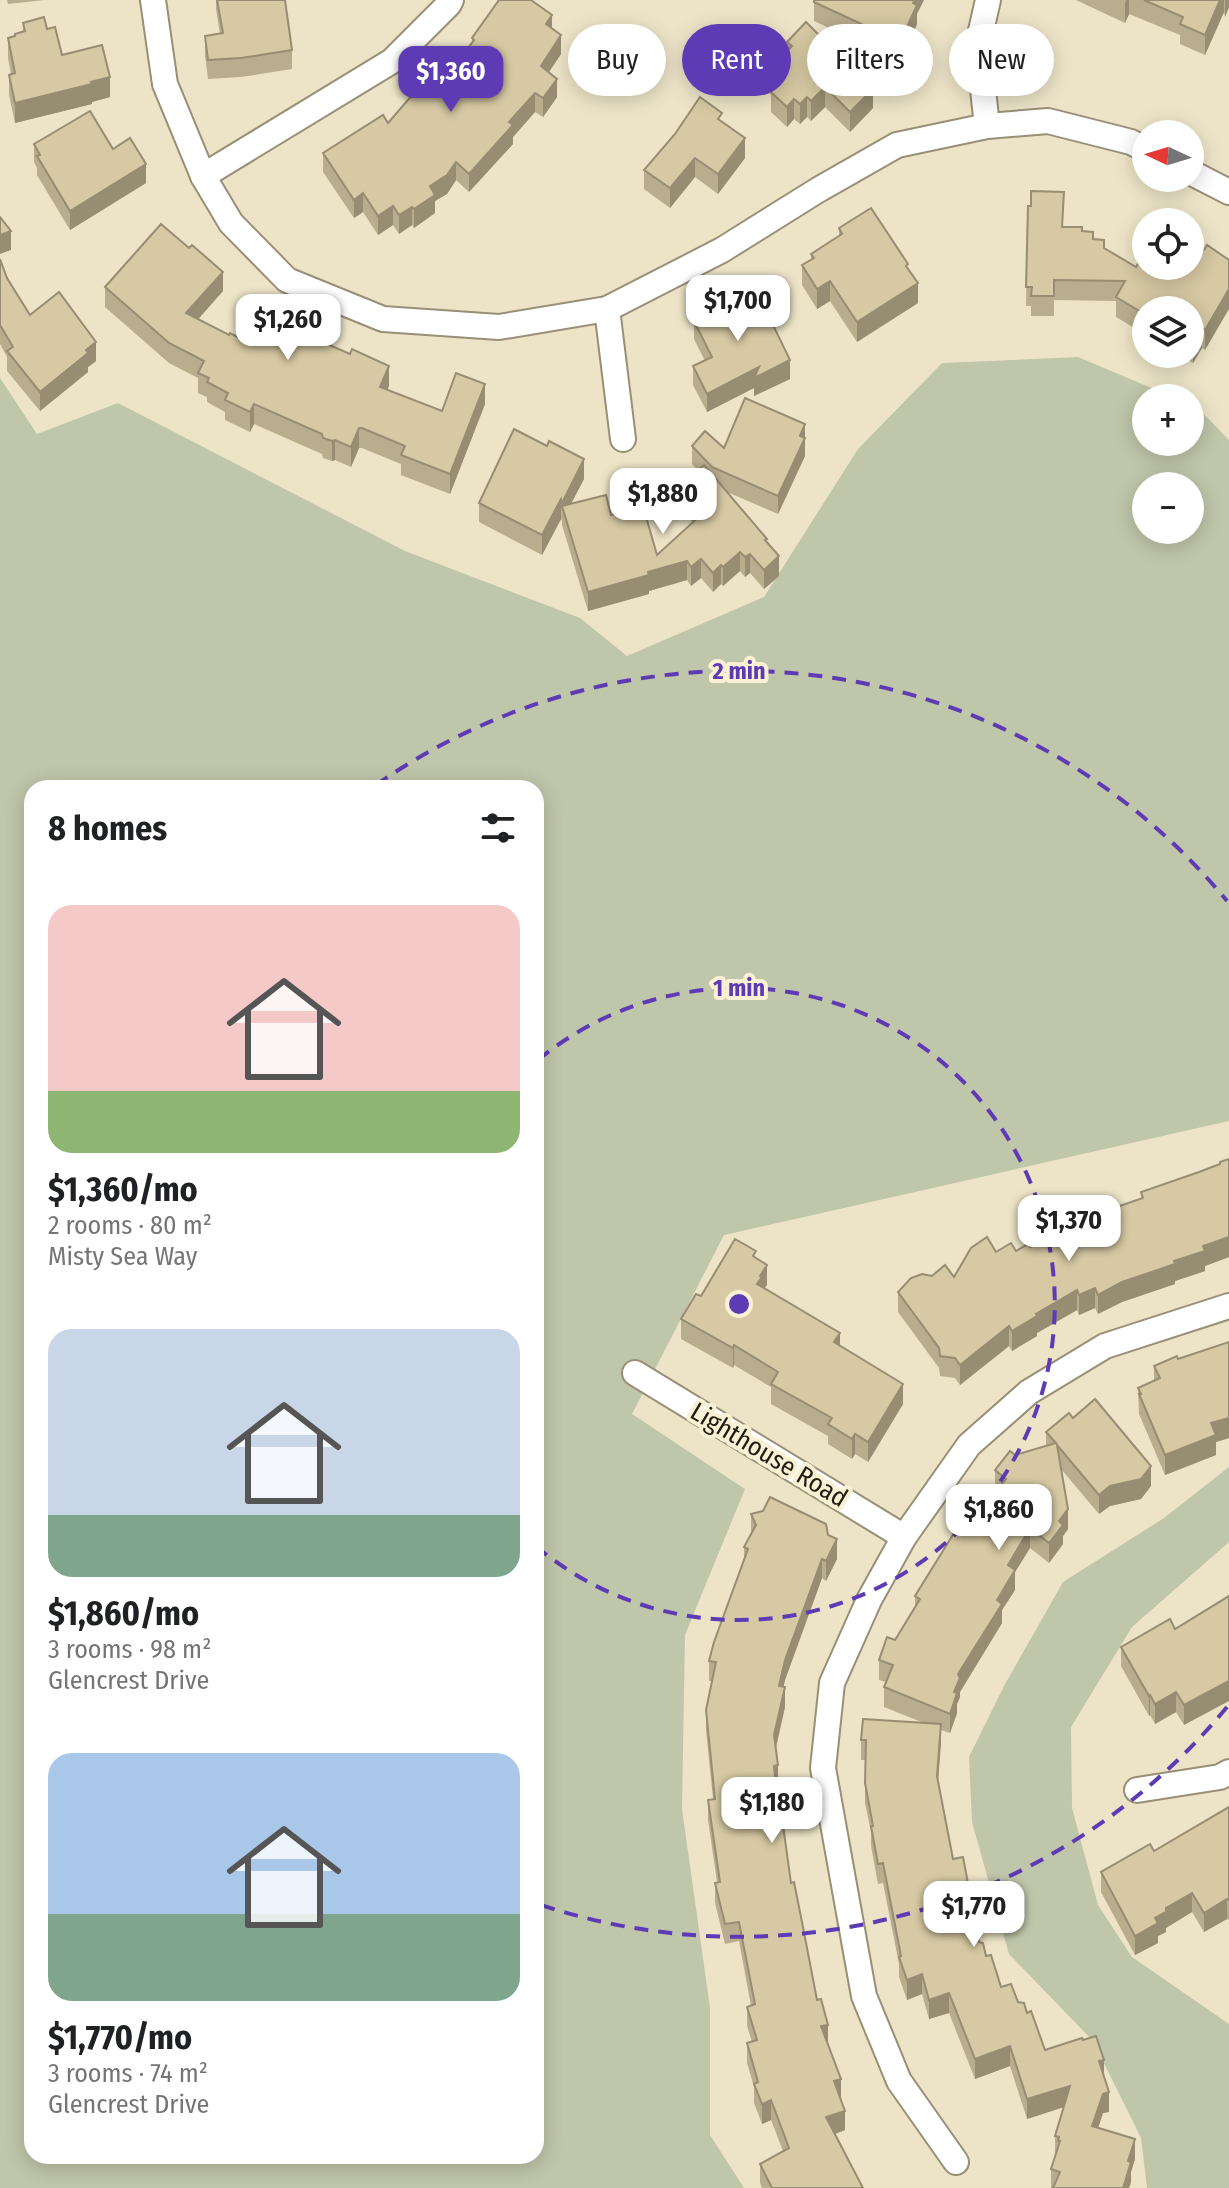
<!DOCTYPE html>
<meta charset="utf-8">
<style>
:root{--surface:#fff;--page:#f2f2f2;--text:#202124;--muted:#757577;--accent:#5c3bb4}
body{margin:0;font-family:"Fira Sans Condensed",sans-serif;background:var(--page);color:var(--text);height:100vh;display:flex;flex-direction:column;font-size:30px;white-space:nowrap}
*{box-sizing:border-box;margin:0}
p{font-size:26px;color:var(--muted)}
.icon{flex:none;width:44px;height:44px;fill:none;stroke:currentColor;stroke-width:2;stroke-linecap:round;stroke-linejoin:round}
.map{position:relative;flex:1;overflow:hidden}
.sheet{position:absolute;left:24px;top:780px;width:520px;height:1384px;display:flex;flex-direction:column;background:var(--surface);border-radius:24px;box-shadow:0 4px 20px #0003}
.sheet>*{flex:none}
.banner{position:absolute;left:568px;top:24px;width:540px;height:72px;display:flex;gap:16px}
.needle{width:52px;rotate:274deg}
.controls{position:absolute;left:1132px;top:120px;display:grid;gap:16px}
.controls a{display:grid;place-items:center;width:72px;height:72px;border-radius:50%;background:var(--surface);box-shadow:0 4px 20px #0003;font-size:40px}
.price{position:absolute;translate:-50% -68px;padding:0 18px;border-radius:16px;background:#fff;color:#222;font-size:26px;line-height:52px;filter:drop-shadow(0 2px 4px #0008)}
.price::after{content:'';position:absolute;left:50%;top:48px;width:24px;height:18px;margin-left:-12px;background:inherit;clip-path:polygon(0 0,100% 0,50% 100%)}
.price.active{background:var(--accent);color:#fff}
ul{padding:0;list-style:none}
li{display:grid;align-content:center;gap:16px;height:424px;padding:0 24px}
li span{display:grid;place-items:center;height:248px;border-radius:24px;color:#555}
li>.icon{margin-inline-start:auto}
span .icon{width:144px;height:144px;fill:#fffc;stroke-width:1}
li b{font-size:34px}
h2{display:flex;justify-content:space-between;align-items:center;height:96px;padding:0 24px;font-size:34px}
.chip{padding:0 28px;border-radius:36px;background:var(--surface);box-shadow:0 4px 20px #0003;font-size:28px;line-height:72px}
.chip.active{background:var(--accent);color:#fff}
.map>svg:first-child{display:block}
</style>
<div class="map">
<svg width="1229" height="2188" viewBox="0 0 1229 2188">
<rect width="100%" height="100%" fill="#ede4c8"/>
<g fill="#c0c6aa" fill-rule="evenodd">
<path d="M1078,357L1175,398H1146V442H1190V404L1197,407L1229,440V1121L724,1235L632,1414L745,1489L685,1635L682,1809L710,2008V2135L744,2188H0V378L37,434L118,403L405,551L580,618L627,656L764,597L858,449L942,363ZM1146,486H1190V530H1146ZM32,788H536V2156H32Z"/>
<path d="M1229,1467V1542L1132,1627L1071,1727L1072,1808L1098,1905L1132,1957L1229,2024V2188H1147L1141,2138L1093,2041L1009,1954L972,1822L969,1757L1004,1686L1063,1582L1164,1518Z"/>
</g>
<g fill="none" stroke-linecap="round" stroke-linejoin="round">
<defs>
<g id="street">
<path d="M153,0L165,84L203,176L231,223L287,280L383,319L499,327L607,309L722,250L818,190L897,145L987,126L1048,121L1131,142L1146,150"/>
<path d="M987,126L978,44L988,0"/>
<path d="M1190,172L1229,192"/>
<path d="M203,176L392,61L449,4L451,0"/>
<path d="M607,309L623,439"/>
<path d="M635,1373L904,1537"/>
<path d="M1137,1790L1220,1777L1229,1772"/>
<path d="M956,2162L899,2081L864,1996L823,1768L832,1683L869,1600L904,1537L969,1445L1029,1392L1105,1346L1229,1306"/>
</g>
</defs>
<use href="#street" stroke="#988f76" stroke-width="28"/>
<use href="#street" stroke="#fff" stroke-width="24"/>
</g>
<g fill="#b8ad8c">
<path d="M7,0H45L8,4Z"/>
<path d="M216,0H285L292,50V69L241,77L208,79L205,55V36L220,34L216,9Z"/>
<path d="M814,0L917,14V24L900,61L814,21Z"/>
<path d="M1076,0H1229V7L1225,17L1224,12L1205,55L1180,44V35L1129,14L1125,23Z"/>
<path d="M23,23L47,29L62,55L110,97L92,102V104L15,123L9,95V75L11,74L8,58V38L15,37L23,32Z"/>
<path d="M552,28L561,54L549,72L557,97L543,117L535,112L513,137V144L469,192L456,180L447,194L435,201V213L414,228L412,225L399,234L393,225L378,235L363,212L354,218L323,172V153L447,95L470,68L468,66V48L472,43V38Z"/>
<path d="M787,42L873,108L850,132L825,107L811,121L807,117L800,124L794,119L787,127L771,112V95L767,91V71L787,51Z"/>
<path d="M722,121L745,158L718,194L695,177L670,208L644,189V170Z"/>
<path d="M34,144L113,149L146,183L70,230L37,175V168L34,162Z"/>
<path d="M1028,206H1031L1063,227L1082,231L1104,248L1136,267L1204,250L1207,245L1205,350L1202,348L1193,363L1178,354H1190V310H1146V335L1116,317V301L1054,300V316H1031V306H1026Z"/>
<path d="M839,228L908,269L918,303L857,342L830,301L817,309L802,285V265L811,259V254L839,236Z"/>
<path d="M0,259L7,278L30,315L96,361L88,367V372L40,411L7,371V357L0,344Z"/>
<path d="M105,287L223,291L198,319L229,335L249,343L295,330L389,386L387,390L442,411L485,404L450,494L401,475V464L362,448H359L351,467L335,460L332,461L323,458L322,454L254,424L250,432L225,420V412L207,402V397L198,393V378L169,363L105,307Z"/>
<path d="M694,321L790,379L754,396V388L707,412L693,385V366L705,361L694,339Z"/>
<path d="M805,424V456L778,514L727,492L767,542L779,576L764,589L750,573L745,577L740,571L723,586L721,584L713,592L701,578L691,586L687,580L649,591V594L588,611L562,525V521V522L561,519L542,555L479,522V503L584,479L571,504L611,515L657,555L693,523L679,506V487L698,470L692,464V446L724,448Z"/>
<path d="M1229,1159V1257L1205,1266V1271L1175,1281V1284L1122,1302L1098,1314L1095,1308L1079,1315L1077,1310L1037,1333V1336L1012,1351L1009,1346L960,1385L955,1378L940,1376L939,1368L898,1312V1292L932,1276L954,1277L996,1252L1016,1251L1030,1247L1141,1199V1192L1199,1172L1220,1164Z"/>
<path d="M756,1258L767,1285L764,1288L840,1346L903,1404L868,1462L855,1454L852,1459L828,1444V1436L771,1404V1387L734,1365L733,1368L681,1339V1319Z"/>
<path d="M1229,1342V1438L1216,1442V1455L1165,1475L1139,1414L1138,1388L1154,1381V1366Z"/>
<path d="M1073,1418L1151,1486L1141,1499L1110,1506L1099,1514L1061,1469L1068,1529L1063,1536V1544L1049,1563L1030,1548L1015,1572V1590L1002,1610V1623L960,1692V1697L957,1704V1713L950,1733L941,1730L938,1781L953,1859L979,1942L1001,1987L1018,2002L1027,2013L1045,2050L1104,2077L1109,2112L1103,2113L1098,2128L1135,2159L1131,2172V2182L1129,2188H1051V2169L1055,2156V2136L1064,2107L1027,2119L1010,2066L975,2079L949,2013L929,2019L922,1994L907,2000L899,1977V1964L883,1883L878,1884L871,1846V1832L865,1803V1760H861V1740L924,1723L884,1707V1687L886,1682L879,1680V1660L895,1640L915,1607V1596L997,1491L995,1490V1470L1015,1455L1046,1446V1432Z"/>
<path d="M751,1514L828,1535L837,1559L826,1581L822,1578L785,1680L783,1687L785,1707L776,1748L778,1785H776L779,1818L791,1883L817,2000L840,2099L845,2130L835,2134L863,2188H762L760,2183V2164L783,2151L771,2120L762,2124L754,2103V2087L747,2063V2043L752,2042L747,2026V2007L751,2006L739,1941L725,1944L715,1903V1883L717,1882L708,1820V1800L713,1799L706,1730V1710L712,1681H709V1661L744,1558V1547L751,1533Z"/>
<path d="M1229,1596L1184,1725L1176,1712L1155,1724L1150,1715L1149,1716L1121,1666V1647L1175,1629Z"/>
<path d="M1229,1807V1920L1227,1919L1204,1932L1192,1912L1166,1928V1932L1158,1936V1943L1135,1955L1101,1892V1872L1154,1851Z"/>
</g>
<g fill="#968d72">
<path d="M915,0H924L917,14V24L900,61V42Z"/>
<path d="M1126,0H1129V14L1125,23V3Z"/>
<path d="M1220,0H1224V12L1205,55V35Z"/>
<path d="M1225,0H1229V7L1225,17Z"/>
<path d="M552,15V34L546,24Z"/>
<path d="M561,35V54L541,84V66Z"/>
<path d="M110,77V97L92,102V104L15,123V103Z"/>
<path d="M557,79V97L543,117V98Z"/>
<path d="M825,87V107L811,121V101Z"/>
<path d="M873,89V108L850,132V112Z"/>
<path d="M535,93V112L513,137V144L469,192V174L509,122Z"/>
<path d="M807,97V117L800,124V104Z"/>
<path d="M794,99V119L787,127V107Z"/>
<path d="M745,138V158L718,194V174Z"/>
<path d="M695,158V177L670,208V188Z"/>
<path d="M456,162V180L447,194L435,201V213L414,228V209L430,186Z"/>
<path d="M146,164V183L70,230V211Z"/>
<path d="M363,193V212L354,218V200Z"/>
<path d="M393,206V225L378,235V216Z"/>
<path d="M412,207V225L399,234V215Z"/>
<path d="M11,231V250L0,254V235Z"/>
<path d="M223,272V291L186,333V313Z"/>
<path d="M830,281V301L817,309V289Z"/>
<path d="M918,283V303L857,342V322Z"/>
<path d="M1229,289V309L1205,350V330Z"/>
<path d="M1202,328V348L1193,363V343Z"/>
<path d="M96,342V361L88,367V372L40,411V392Z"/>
<path d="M790,360V379L754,396V388L707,412V394L759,367Z"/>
<path d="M389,366V386L380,407V387Z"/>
<path d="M485,384V404L450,494V474Z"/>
<path d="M254,404V424L250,432V412Z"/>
<path d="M805,424V456L778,514V496Z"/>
<path d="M359,428V448L351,467V447Z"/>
<path d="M335,440V460L332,461V441Z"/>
<path d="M584,459V479L565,515L562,506V522V503Z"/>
<path d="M561,499V519L542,555V535Z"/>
<path d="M740,552V571L723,586V567Z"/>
<path d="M750,554V573L745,577V557Z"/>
<path d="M779,556V576L764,589V570Z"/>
<path d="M701,559V578L691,586V567Z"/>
<path d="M687,561V580L649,591V594L588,611V592L648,572Z"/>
<path d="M721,565V584L713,592V573Z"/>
<path d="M1229,1237V1257L1205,1266V1271L1175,1281V1284L1122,1302L1098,1314V1295L1122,1282L1174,1261L1203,1246Z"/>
<path d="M767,1265V1285L762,1292L757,1284L760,1276Z"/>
<path d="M1095,1288V1308L1079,1315V1295Z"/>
<path d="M1077,1290V1310L1037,1333V1336L1012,1351V1331L1036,1314Z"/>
<path d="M1009,1326V1346L960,1385V1365Z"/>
<path d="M840,1333V1353L834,1342Z"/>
<path d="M734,1345V1365L733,1368V1348Z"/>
<path d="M903,1384V1404L868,1462V1442Z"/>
<path d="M1229,1418V1438L1216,1442V1455L1165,1475V1455L1211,1423Z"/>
<path d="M855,1434V1454L852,1459V1439Z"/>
<path d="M1151,1466V1486L1141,1499L1110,1506L1099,1514V1495L1110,1486Z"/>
<path d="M1068,1509V1529L1063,1536V1544L1049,1563V1543L1059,1521Z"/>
<path d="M1030,1528V1548L1015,1572V1590L1002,1610V1623L960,1692V1697L957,1704V1713L950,1733V1714L958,1674L997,1600L1008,1565Z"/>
<path d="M837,1539V1559L826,1581V1561Z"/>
<path d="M822,1559V1578L785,1680L779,1706V1686L785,1660Z"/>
<path d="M1229,1681V1701L1184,1725V1705Z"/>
<path d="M785,1687V1707L774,1755V1735Z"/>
<path d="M1176,1692V1712L1155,1724V1704Z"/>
<path d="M1150,1695V1715L1149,1716V1696Z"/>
<path d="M941,1724V1744L937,1795V1776Z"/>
<path d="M778,1765V1785H774V1766Z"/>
<path d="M1192,1893V1912L1166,1928V1932L1158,1936V1943L1135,1955V1936L1166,1908Z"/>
<path d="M1227,1899V1919L1204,1932V1913Z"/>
<path d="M922,1974V1994L907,2000V1980Z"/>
<path d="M949,1993V2013L929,2019V2000Z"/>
<path d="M828,2025V2045L821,2026Z"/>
<path d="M1010,2046V2066L975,2079V2059Z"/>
<path d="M1104,2060V2079L1099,2061Z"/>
<path d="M841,2079V2099L834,2081Z"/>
<path d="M1070,2086V2105L1027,2119V2099Z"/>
<path d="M1109,2092V2112L1103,2113L1092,2146V2126L1103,2094Z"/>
<path d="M771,2100V2120L762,2124V2104Z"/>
<path d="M845,2111V2130L826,2137V2117Z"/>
<path d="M1135,2139V2159L1131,2172V2182L1129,2188H1123L1128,2161Z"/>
</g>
<g fill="#d6c9a3" stroke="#968d72" stroke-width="2">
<path d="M217,0H285L292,50L241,58L208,60L205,36L223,33Z"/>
<path d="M499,0H531L552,15L546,24L561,35L541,66L557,79L543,98L535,93L509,122L513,125L469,174L456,162L447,175L430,186L435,195L414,209L412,207L399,215L393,206L378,216L363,193L354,200L323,153L383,115L388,123L426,79L447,95L481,56L468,48L474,40L472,38Z"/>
<path d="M814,0H915L913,3L917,5L900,42L814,2Z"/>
<path d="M1144,0H1220L1205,35L1180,24L1183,17Z"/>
<path d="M44,17L47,29L55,27L62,55L102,45L110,77L91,82L92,84L15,103L9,75L15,73L8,38L15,36V34L25,31L23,23Z"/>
<path d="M806,22L873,89L850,112L825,87L811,101L807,97L800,104L794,99L787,107L771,92L780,83L767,71L792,46L787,42Z"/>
<path d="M700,97L722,113L718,119L745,138L718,174L695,158L670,188L644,170L675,134Z"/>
<path d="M90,111L113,149L130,138L146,164L70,211L37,156L40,155L34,144Z"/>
<path d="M1031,191L1064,192L1062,227H1082V231L1093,232V239L1104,240V248L1136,267L1146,250V266H1190V242L1204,250L1207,245L1229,260V289L1205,330L1202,328L1193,343L1190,341V310H1146V315L1116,297L1125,281L1054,280V296H1031L1032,287H1026L1028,206H1031Z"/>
<path d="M871,208L908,264L906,266L918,283L857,322L830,281L817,289L802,265L814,258L811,254L842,234L839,228Z"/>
<path d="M0,217L11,231L0,235Z"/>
<path d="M161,224L189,248L192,245L223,272L186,313L229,335L230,333L249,343L266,310L295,324L292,329L350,354L352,349L389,366L380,387L442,411L456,373L485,384L450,474L401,455L405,446L362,428H359L351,447L335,440L332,441L323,438L322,434L254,404L250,412L225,400L228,393L207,382L209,378L198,373L204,361L169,343L105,287Z"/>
<path d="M0,259L7,278L30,315L59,292L96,342L86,350L88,353L40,392L7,351L13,347L0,325Z"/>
<path d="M752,293L758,304L762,302L790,360L754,378L759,367L707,394L693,366L712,357L694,321Z"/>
<path d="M745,398L805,424L800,436L805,438L778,496L712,467L692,446L705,431L724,448Z"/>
<path d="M514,429L547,446L549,441L584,459L562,503L561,499L542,535L479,503Z"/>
<path d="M704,465L767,539L765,540L779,556L764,570L750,554L745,557L740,552L723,567L721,565L713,573L701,559L691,567L687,561L648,572L649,575L588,592L562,506L606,495L611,515L643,506L657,555L702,514L679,487Z"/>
<path d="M1229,1159V1237L1203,1246L1205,1251L1174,1261L1175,1264L1122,1282L1098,1295L1095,1288L1079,1295L1077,1290L1036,1314L1037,1316L1012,1331L1009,1326L960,1365L955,1358L940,1356L939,1348L898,1292L911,1278L922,1274L932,1276L945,1265L954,1277L971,1248L987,1237L996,1252L1011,1243L1016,1251L1028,1244L1030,1247L1108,1210L1143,1198L1141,1192L1199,1172L1220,1164V1162Z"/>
<path d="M735,1239L756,1251L753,1256L767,1265L760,1276L762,1277L757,1284L840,1333L834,1342L903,1384L868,1442L855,1434L852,1439L828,1424L832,1418L771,1384L778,1372L734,1345L733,1348L681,1319L696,1294L701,1296Z"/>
<path d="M1229,1342V1418L1211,1423L1216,1435L1165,1455L1139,1394H1141L1138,1388L1160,1378L1154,1366L1177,1356L1178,1359Z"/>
<path d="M1095,1399L1151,1466L1141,1479L1110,1486L1099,1495L1057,1445L1068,1509L1059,1521L1063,1525L1049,1543L1030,1528L1008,1565L1015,1570L997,1600L1002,1604L958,1674L960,1678L954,1692L957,1693L950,1714L884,1687L893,1665L879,1660L887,1637L895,1640L920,1599L915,1596L972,1504L982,1511L1006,1479L995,1470L1010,1451L1015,1455L1056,1443L1046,1432L1069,1413L1073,1418Z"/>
<path d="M770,1497L826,1524L828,1535L837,1539L826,1561L822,1559L785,1660L779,1686L785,1687L774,1735L778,1765L774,1766L779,1818H782L791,1883L794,1882L802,1922L817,2000L821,1999L828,2025L821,2026L841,2079L834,2081L845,2111L826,2117L863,2188H772L760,2164L789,2148L771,2100L762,2104L754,2084L758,2082L747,2043L757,2040L747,2007L755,2004L739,1922L725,1924L715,1883L720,1882L708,1800L715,1799L706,1710L716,1662L709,1661L714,1642L748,1549L744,1547L756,1525L751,1514L763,1511Z"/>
<path d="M1229,1596V1681L1184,1705L1176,1692L1155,1704L1150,1695L1149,1696L1121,1647L1170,1619L1175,1629Z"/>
<path d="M863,1719L941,1724L937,1776L953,1859L963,1857L979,1942L983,1943L986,1956L991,1955L1001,1987L1011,1984L1018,2002L1024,2003L1027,2013L1031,2011L1045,2050L1082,2038L1083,2040L1096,2036L1104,2060L1099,2061L1109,2092L1103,2094L1092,2126L1135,2139L1128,2161L1131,2162L1123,2188H1053L1060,2172L1051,2169L1060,2141H1058L1059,2137L1055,2136L1070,2086L1027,2099L1010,2046L975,2059L949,1993L929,2000L922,1974L907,1980L899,1957L901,1956L883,1863L878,1864L871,1826H873L865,1783L866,1740H861Z"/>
<path d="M1229,1807V1900L1227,1899L1204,1913L1192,1893L1166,1908V1912L1155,1918L1158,1923L1135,1936L1101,1872L1150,1844L1154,1851Z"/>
</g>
<g fill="none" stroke="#5c3bb4" stroke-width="4" stroke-dasharray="14 10">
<path d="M538 1060A316 316 0 1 1 538 1548"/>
<path d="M1227 1707A633 633 0 0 1 538 1904M376 785A633 633 0 0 1 1227 901"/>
</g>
<g text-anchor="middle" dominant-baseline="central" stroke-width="8" stroke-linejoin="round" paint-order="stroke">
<g font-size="26" fill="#201d13" stroke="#faf1d5">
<text transform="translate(769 1455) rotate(31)">Lighthouse Road</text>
</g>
</g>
<circle cx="739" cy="1304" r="12" fill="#5c3bb4" stroke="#faf1d5" stroke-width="4"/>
<g font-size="24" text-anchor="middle" font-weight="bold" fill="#5c3bb4" stroke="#faf1d5" stroke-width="8" stroke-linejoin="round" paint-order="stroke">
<text x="739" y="679">2 min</text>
<text x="739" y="996">1 min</text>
</g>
</svg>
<div class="controls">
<a><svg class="needle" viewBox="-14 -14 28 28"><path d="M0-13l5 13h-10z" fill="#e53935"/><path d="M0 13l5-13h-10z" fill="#757577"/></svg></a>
<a><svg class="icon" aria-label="locate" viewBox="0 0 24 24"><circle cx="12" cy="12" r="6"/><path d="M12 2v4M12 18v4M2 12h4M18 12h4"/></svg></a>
<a><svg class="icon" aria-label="layers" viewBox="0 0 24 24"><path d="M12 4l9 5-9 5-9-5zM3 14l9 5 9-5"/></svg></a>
<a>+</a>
<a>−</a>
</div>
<b class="price active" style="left:451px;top:114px">$1,360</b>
<b class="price" style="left:738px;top:343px">$1,700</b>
<b class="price" style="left:288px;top:362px">$1,260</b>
<b class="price" style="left:663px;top:536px">$1,880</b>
<b class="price" style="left:1069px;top:1263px">$1,370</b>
<b class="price" style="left:999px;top:1552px">$1,860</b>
<b class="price" style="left:772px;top:1845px">$1,180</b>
<b class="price" style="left:974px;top:1949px">$1,770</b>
<div class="banner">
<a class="chip">Buy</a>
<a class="chip active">Rent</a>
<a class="chip">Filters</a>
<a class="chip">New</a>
</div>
<section class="sheet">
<h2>8 homes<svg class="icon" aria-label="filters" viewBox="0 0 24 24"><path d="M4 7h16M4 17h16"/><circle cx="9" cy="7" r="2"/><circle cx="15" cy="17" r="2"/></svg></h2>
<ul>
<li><span style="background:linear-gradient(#f6c9c9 75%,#8fb573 0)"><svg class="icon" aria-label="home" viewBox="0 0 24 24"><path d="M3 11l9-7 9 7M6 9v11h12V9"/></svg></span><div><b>$1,360/mo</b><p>2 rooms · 80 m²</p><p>Misty Sea Way</p></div></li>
<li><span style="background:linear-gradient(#c9d6e8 75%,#7fa58c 0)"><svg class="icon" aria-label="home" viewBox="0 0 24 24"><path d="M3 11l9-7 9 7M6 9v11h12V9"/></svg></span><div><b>$1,860/mo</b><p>3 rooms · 98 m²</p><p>Glencrest Drive</p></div></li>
<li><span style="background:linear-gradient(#a9c7e8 65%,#7fa58c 0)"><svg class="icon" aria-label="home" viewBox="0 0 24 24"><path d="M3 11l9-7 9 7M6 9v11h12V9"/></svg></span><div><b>$1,770/mo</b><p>3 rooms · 74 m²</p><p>Glencrest Drive</p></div></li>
</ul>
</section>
</div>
